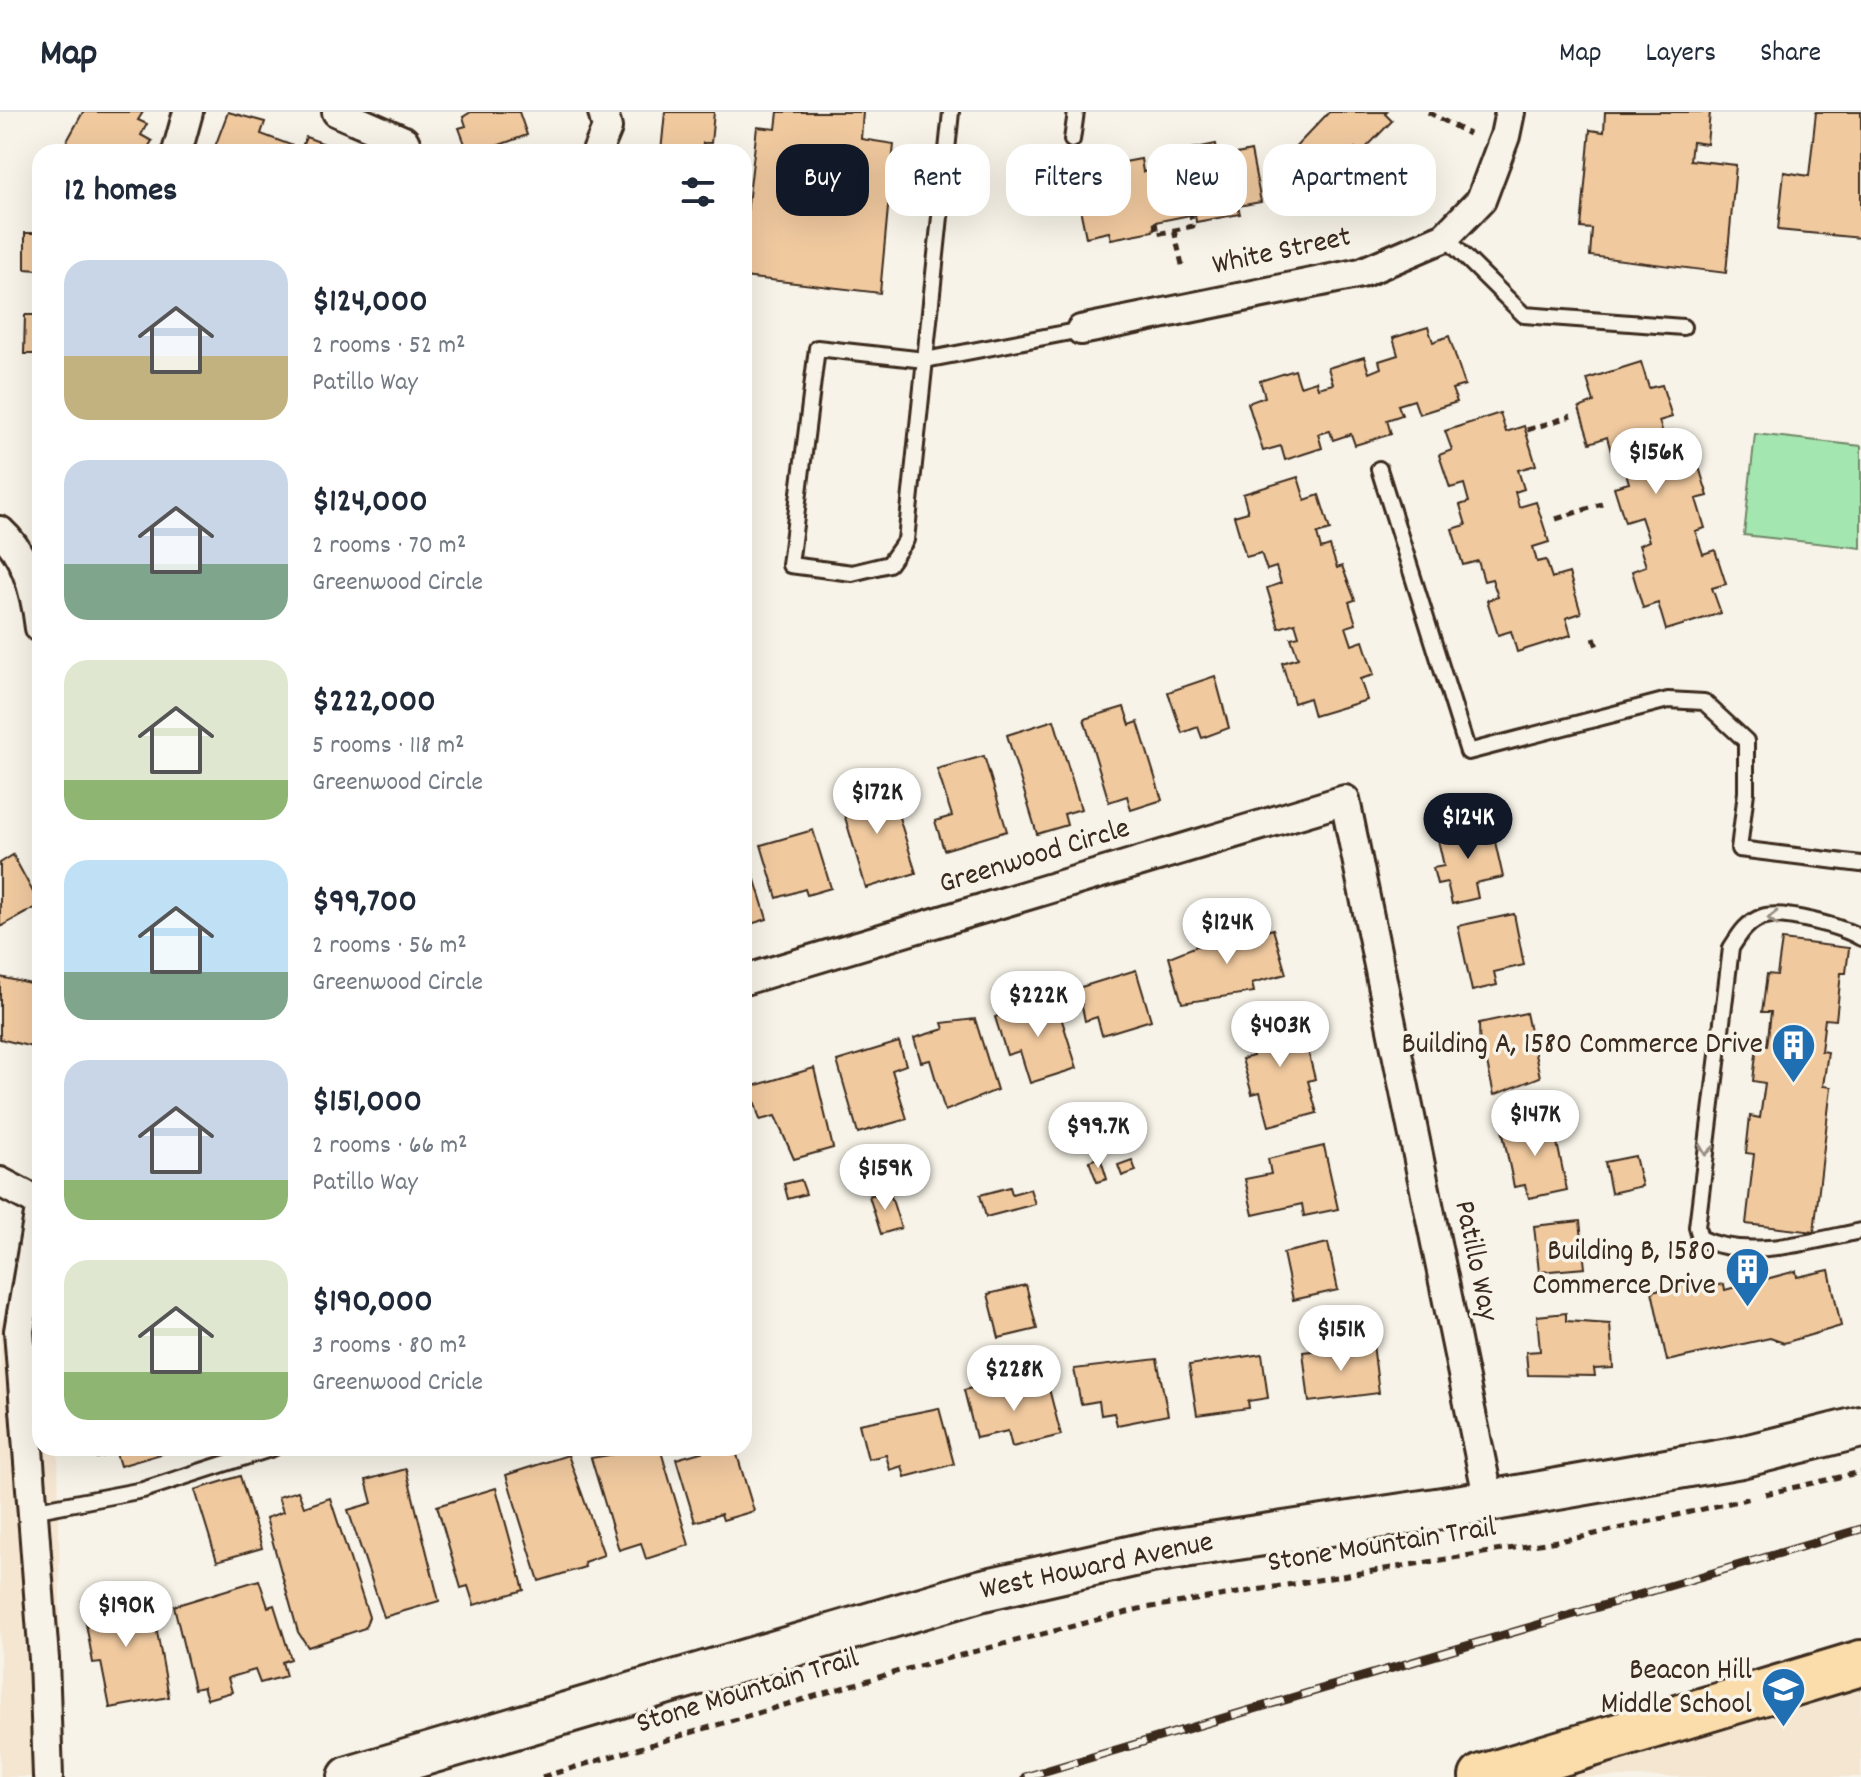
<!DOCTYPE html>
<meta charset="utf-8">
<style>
:root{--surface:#fff;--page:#f2f2f3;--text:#1f2937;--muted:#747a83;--line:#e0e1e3;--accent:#111827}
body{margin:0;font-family:Dekko,sans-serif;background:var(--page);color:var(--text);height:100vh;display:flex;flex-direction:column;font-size:30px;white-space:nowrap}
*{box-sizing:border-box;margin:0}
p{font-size:26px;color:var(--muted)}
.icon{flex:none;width:44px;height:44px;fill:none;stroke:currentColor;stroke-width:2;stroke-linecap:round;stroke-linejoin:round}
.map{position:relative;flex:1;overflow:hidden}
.drawer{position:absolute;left:32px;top:32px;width:720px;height:1312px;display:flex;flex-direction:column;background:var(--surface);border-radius:24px;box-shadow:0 8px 32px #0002}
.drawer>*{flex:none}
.banner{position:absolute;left:776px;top:32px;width:760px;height:72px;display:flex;gap:16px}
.price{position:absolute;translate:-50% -68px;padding:0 18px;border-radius:28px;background:#fff;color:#222;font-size:26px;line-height:52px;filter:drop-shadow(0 2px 4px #0008)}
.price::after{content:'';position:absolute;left:50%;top:48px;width:24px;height:18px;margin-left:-12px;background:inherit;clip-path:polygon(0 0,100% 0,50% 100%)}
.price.active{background:var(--accent);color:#fff}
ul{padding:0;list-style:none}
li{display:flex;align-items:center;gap:24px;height:200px;padding:0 32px}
li span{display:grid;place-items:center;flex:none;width:224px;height:160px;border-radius:24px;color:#555}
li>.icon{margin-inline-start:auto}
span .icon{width:96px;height:96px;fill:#fffc;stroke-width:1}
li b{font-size:34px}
h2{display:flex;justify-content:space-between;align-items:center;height:96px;padding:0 32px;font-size:34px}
.tag{padding:0 28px;border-radius:24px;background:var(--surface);box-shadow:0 8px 32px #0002;font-size:28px;line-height:72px}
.tag.active{background:var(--accent);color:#fff}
header{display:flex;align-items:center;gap:48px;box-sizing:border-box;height:112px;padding:0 40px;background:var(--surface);border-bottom:2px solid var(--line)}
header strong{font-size:38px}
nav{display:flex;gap:44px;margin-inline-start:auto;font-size:28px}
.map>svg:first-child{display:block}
</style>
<header>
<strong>Map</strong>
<nav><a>Map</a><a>Layers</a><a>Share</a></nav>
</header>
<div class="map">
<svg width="1861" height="1665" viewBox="0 0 1861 1665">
<rect width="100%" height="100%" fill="#f7f3e8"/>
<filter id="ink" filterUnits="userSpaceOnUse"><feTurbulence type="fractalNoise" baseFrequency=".0125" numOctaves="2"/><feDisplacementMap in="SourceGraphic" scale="16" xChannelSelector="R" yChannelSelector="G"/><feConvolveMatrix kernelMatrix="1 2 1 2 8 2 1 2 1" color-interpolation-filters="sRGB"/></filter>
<g filter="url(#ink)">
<g fill="#f5e6d2">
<path d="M40,1199V1336H58L62,1665H0V1209Z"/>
<path d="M1861,1568V1665H1547Z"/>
</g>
<path fill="#a4e6b0" stroke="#708867" stroke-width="2" d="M1755,322L1861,334V436L1744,423Z"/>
<g fill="#f0c99f" stroke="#3b2a1e" stroke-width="2">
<path d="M83,0H143L138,8L147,12L141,23L152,29L145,40H61Z"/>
<path d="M228,0L265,10L261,22L301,37L306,25L344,39L213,40Z"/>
<path d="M471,0H519L527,23L480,40H468L459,16L466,14L463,5Z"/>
<path d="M665,0H714L711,31H703L702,40H661Z"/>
<path d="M778,0H863L861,27L894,32L880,181L744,165V127L757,15L776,17Z"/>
<path d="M1329,0H1387L1385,2L1392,9L1361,41L1355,36L1339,52L1344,57L1325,76L1289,42Z"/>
<path d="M1605,0H1710L1707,32L1692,30L1690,48L1736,53L1726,161L1590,144L1592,117L1581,116L1590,18L1604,20Z"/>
<path d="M1816,0H1861V126L1778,118L1784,60L1809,64Z"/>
<path d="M1216,32L1218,46L1251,39L1261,90L1238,94L1240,102L1196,110L1195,102L1155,110L1153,119L1111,127L1109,120L1086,125L1075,73L1111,66L1108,53L1141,47L1143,60L1184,52L1181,39Z"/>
<path d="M25,121H40V242H24L25,203H38V158L25,157Z"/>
<path d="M1428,215L1433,230L1449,224L1465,273L1452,277L1457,290L1419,302L1414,288L1398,293L1402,303L1387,308L1391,322L1355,333L1351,322L1333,328L1330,319L1318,322L1322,336L1285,348L1281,334L1263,339L1248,291L1265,285L1260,269L1295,258L1300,274L1316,269L1318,276L1333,272L1328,256L1364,245L1369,261L1381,256L1379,249L1398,243L1393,226Z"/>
<path d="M1641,250L1649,276L1662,273L1672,305L1659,309L1667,333L1676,330L1684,356L1698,352L1708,384L1696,387L1705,416L1695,419L1703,442L1715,438L1726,472L1712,476L1721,501L1666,518L1658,491L1643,496L1632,459L1646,454L1639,433L1649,429L1641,405L1625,410L1614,375L1629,371L1623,351L1615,354L1607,325L1590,331L1579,296L1594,290L1587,267Z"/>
<path d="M1500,301L1506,320L1524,314L1536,353L1518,358L1524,377L1515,380L1519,395L1536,390L1549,430L1533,435L1537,450L1546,448L1552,466L1569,461L1581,501L1566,506L1571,523L1517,540L1511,519L1498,523L1487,488L1498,485L1492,467L1484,469L1478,449L1463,453L1452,417L1466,413L1460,393L1469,390L1464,372L1450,376L1439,343L1452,338L1445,319Z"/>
<path d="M1298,365L1305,388L1319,383L1330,418L1317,422L1321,437L1330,434L1337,456L1342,454L1355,488L1349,490L1356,512L1346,515L1352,533L1363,529L1374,563L1360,567L1367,588L1314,604L1309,586L1294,591L1282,551L1298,546L1291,526L1299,524L1295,511L1279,516L1267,476L1281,471L1276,455L1267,458L1261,441L1246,445L1234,404L1248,400L1243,382Z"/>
<path d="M1215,564L1229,616L1202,626L1198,615L1182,621L1168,580Z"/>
<path d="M1124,595L1130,613L1138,610L1162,688L1131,698L1127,684L1109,690L1084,607Z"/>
<path d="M1054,608L1081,697L1064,702L1067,713L1037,722L1007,623Z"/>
<path d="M984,644L1007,719L944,738L935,709L952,704L937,657Z"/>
<path d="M877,673L881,686L892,682L916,761L866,776L839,685Z"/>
<path d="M1491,712L1503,765L1475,771L1478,786L1452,792L1447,770L1437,772L1433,756L1444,754L1437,723Z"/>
<path d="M813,718L831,776L807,783L805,777L777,786L761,733Z"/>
<path d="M744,732L767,807L744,814Z"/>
<path d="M13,743L40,793L0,815V751Z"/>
<path d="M1514,802L1524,853L1494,860L1497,873L1472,879L1458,814Z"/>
<path d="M1273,817L1286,862L1252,871L1254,880L1182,891L1169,845L1237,818L1240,827Z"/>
<path d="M1782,828L1849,836L1846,861H1841L1836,908L1825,907L1821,939L1828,940L1823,974L1831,975L1814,1120L1746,1112L1754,1042L1746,1041L1750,1004L1760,1006L1765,971L1753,969L1757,933L1767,934L1771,900H1762L1767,862L1777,863Z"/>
<path d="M1136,858L1151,908L1102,923L1097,905L1085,909L1078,876Z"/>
<path d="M0,865L40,874V937L0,927Z"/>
<path d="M1054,883L1077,956L1030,971L1020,939L1007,943L995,905Z"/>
<path d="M1291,899L1300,932L1306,931L1315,967L1308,969L1317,1001L1269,1014L1260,980L1252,982L1242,947L1253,944L1244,912Z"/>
<path d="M1526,901L1540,965L1494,983L1487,951L1480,953L1479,911Z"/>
<path d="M975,907L997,978L945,999L930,948L921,950L914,926L944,917L942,911Z"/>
<path d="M899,930L906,953L892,958L907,1007L858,1021L837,949Z"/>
<path d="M814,956L833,1036L794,1047L775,1004L760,1008L750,975Z"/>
<path d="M1552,1007L1567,1078L1529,1086L1525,1073L1514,1075L1502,1017Z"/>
<path d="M1324,1034L1338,1097L1304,1104L1302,1092L1253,1103L1245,1067L1271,1062L1268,1047Z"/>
<path d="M1635,1044L1642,1074L1611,1081L1605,1050Z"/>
<path d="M1100,1045L1107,1067L1097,1070L1089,1049Z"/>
<path d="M1132,1048L1136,1059L1122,1064L1118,1053Z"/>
<path d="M801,1068L806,1082L788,1087L784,1072Z"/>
<path d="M1010,1075L1012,1082L1030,1077L1035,1092L986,1105L980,1083Z"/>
<path d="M889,1078L901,1116L881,1122L869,1084Z"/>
<path d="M1580,1109L1585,1156L1539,1160L1534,1114Z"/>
<path d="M1328,1131L1338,1178L1293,1188L1283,1141Z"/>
<path d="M1829,1158L1841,1214L1784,1231L1770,1226L1667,1249L1652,1179L1687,1172L1688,1179L1724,1172L1725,1178L1796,1159L1797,1165Z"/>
<path d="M1026,1173L1037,1217L999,1226L988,1182Z"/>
<path d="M1566,1201V1209L1610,1212L1613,1256L1594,1257L1595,1264L1528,1263L1526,1240L1540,1239L1537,1204Z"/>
<path d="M1373,1232L1379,1281L1309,1290L1303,1240Z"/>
<path d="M1262,1242L1268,1286L1248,1289L1249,1296L1197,1303L1189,1253Z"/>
<path d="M1157,1247L1168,1303L1117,1313L1114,1301L1101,1303L1099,1289L1081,1292L1074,1257Z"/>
<path d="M1047,1269L1061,1323L1012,1335L1008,1319L976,1326L964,1278L988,1272L990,1283Z"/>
<path d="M939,1296L954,1352L905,1365L902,1354L890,1358L886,1343L868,1347L859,1312Z"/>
<path d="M94,1336H181L120,1354L116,1341L97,1346Z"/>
<path d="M651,1336H660L689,1433L646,1447L641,1431L619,1438L591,1346Z"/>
<path d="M715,1336H735L754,1399L723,1408L721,1402L695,1410L676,1347Z"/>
<path d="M568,1343L604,1443L584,1450L585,1455L539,1469L506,1363Z"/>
<path d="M406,1357L439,1489L384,1505L348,1398L372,1391L366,1368Z"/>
<path d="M240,1364L262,1436L217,1449L195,1378Z"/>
<path d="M496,1376L524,1478L474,1493L468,1474L461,1476L437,1394Z"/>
<path d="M298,1379L304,1395L330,1386L369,1505L365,1516L308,1535L298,1520L266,1406L283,1400L278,1385Z"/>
<path d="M259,1468L268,1495L274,1493L291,1547L282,1550L286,1564L260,1571L255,1558L228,1566L232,1580L207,1587L203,1575L194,1577L174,1494Z"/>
<path d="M141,1479L148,1515L156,1514L169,1585L110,1596L101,1550L93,1551L82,1489Z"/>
</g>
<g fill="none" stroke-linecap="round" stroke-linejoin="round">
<defs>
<g id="lane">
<path d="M951,0L906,428L889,452L852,461L790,453L817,236L925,248L1081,218"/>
<path d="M1072,28L1076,0"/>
<path d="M1445,125L1524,203L1683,215"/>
<path d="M1379,357L1468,640L1668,588L1704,590L1746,629V680L1739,737L1861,752"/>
<path d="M1861,826C1843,815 1782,798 1762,805C1746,811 1740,822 1731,836L1697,1115L1700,1126C1747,1149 1812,1129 1861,1119"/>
<path d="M32,1399L143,1378L273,1336"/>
</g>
<g id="street">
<path d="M337,0L404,29L409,40"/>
<path d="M177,40L188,0"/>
<path d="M597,40L607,16L603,0"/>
<path d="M1081,218L1361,161L1445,125L1481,88L1505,24L1510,0"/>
<path d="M0,419C26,442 36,482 40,516"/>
<path d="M744,868L1345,688L1489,1389"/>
<path d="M0,1070L40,1091"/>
<path d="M40,1097L19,1219L44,1547L48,1665"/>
</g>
<path id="secondary" d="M349,1665L983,1478L1151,1440L1489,1389L1741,1345L1861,1315"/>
<path id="primary" d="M1482,1665L1861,1551"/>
</defs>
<use href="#lane" stroke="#3b2a1e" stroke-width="20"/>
<use href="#street" stroke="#3b2a1e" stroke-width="34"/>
<use href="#secondary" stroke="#3b2a1e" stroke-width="46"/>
<use href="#primary" stroke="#3b2a1e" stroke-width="50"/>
<g stroke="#3b2a1e" stroke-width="5" stroke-dasharray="8 6" stroke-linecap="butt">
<path d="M1428,0L1469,22"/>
<path d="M1155,110L1157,122L1193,114L1191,103"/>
<path d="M1174,118L1183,157"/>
<path d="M1527,318L1571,304"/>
<path d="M1556,407L1602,392"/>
<path d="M1594,526L1598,538"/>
<path d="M1765,1382L1861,1360"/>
<path d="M542,1665L899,1559L1139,1497L1582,1425L1751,1386"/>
</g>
<use href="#lane" stroke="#f7f3e8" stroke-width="14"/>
<use href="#street" stroke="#f7f3e8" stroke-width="28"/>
<use href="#secondary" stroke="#f7f3e8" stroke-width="40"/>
<use href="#primary" stroke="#fbddab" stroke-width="44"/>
<defs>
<path id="rail" d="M1025,1665L1861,1417"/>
</defs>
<use href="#rail" stroke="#3b2a1e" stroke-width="9"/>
<use href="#rail" stroke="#f7f3e8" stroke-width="6" stroke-dasharray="18" stroke-linecap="butt"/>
</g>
<defs><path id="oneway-chevron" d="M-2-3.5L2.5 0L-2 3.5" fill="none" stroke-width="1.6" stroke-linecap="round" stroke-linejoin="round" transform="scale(2)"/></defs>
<g stroke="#998e83">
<use href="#oneway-chevron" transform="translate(1773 806) rotate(179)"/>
<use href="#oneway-chevron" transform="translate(1706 1038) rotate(97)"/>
</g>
</g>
<defs>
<symbol id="building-pin" viewBox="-11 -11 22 30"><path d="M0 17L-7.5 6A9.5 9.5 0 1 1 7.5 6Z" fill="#1f6fb2" stroke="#f7f3e8"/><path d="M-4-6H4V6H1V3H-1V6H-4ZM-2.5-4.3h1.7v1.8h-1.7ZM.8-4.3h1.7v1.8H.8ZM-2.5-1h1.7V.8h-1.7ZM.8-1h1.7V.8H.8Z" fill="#fff"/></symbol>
<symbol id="school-pin" viewBox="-11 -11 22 30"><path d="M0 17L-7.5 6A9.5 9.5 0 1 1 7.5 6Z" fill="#1f6fb2" stroke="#f7f3e8"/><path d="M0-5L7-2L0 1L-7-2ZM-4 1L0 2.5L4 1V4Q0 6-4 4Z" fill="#fff"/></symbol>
</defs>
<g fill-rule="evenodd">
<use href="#building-pin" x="1768" y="908" width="51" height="69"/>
<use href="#building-pin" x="1722" y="1132" width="51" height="69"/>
<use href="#school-pin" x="1758" y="1552" width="51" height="69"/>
</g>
<g text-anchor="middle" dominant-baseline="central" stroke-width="7" stroke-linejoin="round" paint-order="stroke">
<g font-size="30" fill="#3b2a1e" stroke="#f7f3e8">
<text transform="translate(1282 141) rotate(-12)">White Street</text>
<text transform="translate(1035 746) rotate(-17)">Greenwood Circle</text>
<text transform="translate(1474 1149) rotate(78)">Patillo Way</text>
<text transform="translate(1382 1435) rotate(-9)">Stone Mountain Trail</text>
<text transform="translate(1097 1456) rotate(-12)">West Howard Avenue</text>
<text transform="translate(748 1581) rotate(-17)">Stone Mountain Trail</text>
</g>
<g font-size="30" fill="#3b2a1e" stroke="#f7f3e8" text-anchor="end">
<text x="1763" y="934">Building A, 1580 Commerce Drive</text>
<text x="1716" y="1141">Building B, 1580<tspan x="1716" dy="34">Commerce Drive</tspan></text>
<text x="1752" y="1560">Beacon Hill<tspan x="1752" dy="34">Middle School</tspan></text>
</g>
</g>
</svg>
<b class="price" style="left:1656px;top:384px">$156K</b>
<b class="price" style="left:877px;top:724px">$172K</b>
<b class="price active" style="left:1468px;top:749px">$124K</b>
<b class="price" style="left:1227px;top:854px">$124K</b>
<b class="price" style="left:1038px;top:927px">$222K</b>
<b class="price" style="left:1280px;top:957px">$403K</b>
<b class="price" style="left:1535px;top:1046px">$147K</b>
<b class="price" style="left:1098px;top:1058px">$99.7K</b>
<b class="price" style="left:885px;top:1100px">$159K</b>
<b class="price" style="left:1341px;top:1261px">$151K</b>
<b class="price" style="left:1014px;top:1301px">$228K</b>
<b class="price" style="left:126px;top:1537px">$190K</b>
<div class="banner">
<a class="tag active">Buy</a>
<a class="tag">Rent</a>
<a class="tag">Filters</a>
<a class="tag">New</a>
<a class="tag">Apartment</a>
</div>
<section class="drawer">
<h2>12 homes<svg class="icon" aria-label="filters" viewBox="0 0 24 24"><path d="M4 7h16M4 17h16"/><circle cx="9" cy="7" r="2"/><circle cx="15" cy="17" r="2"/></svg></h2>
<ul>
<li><span style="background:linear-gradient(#c9d6e8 60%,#c2b280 0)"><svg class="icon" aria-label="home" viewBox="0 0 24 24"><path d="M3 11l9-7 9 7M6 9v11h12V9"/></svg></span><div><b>$124,000</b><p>2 rooms · 52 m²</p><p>Patillo Way</p></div></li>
<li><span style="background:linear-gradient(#c9d6e8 65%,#7fa58c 0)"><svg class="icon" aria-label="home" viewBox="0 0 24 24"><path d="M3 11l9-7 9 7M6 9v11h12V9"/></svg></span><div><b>$124,000</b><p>2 rooms · 70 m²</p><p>Greenwood Circle</p></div></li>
<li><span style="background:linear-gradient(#dfe7d0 75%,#8fb573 0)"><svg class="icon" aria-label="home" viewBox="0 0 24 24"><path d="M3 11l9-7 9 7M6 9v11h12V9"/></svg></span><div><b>$222,000</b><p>5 rooms · 118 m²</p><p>Greenwood Circle</p></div></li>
<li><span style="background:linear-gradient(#bfe0f5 70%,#7fa58c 0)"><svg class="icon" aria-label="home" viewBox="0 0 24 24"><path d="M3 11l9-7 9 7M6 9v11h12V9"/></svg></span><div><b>$99,700</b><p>2 rooms · 56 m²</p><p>Greenwood Circle</p></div></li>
<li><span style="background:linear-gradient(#c9d6e8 75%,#8fb573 0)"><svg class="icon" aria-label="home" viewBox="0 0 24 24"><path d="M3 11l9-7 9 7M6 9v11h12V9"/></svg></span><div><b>$151,000</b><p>2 rooms · 66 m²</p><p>Patillo Way</p></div></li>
<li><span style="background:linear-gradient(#dfe7d0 70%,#8fb573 0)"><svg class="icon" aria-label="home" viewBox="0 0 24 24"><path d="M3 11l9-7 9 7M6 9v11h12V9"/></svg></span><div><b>$190,000</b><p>3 rooms · 80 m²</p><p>Greenwood Cricle</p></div></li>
</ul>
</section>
</div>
